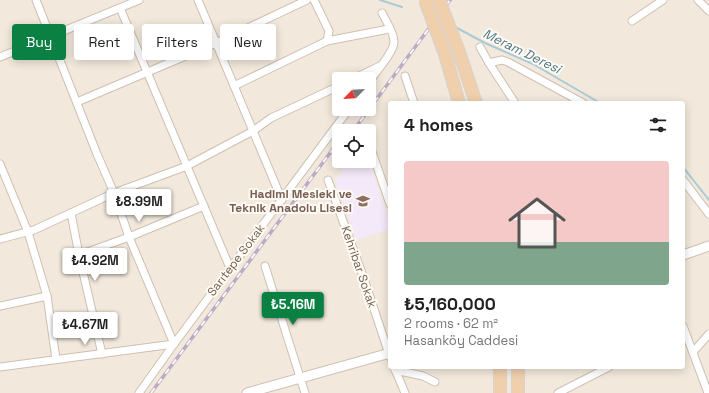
<!DOCTYPE html>
<meta charset="utf-8">
<style>
:root{--surface:#fff;--page:#f6f6f6;--text:#222;--muted:#767676;--line:#e0e0e0;--accent:#0b8043}
body{margin:0;font-family:"Space Grotesk",sans-serif;background:var(--page);color:var(--text);height:100vh;display:flex;flex-direction:column;font-size:15px;white-space:nowrap}
*{box-sizing:border-box;margin:0}
p{font-size:13px;color:var(--muted)}
.icon{flex:none;width:22px;height:22px;fill:none;stroke:currentColor;stroke-width:2;stroke-linecap:round;stroke-linejoin:round}
.map{position:relative;flex:1;overflow:hidden}
.side{position:absolute;left:388px;top:101px;width:297px;height:268px;display:flex;flex-direction:column;background:var(--surface);border-radius:4px;box-shadow:0 2px 10px #0003}
.side>*{flex:none}
.banner{position:absolute;left:12px;top:24px;width:316px;height:36px;display:flex;gap:8px}
.needle{width:26px;rotate:246deg}
.tools{position:absolute;left:332px;top:72px;display:grid;gap:8px}
.tools a{display:grid;place-items:center;width:44px;height:44px;border-radius:4px;background:var(--surface);box-shadow:0 2px 10px #0003;font-size:20px}
.price{position:absolute;translate:-50% -34px;padding:0 9px;border-radius:4px;background:#fff;color:#222;font-size:13px;line-height:26px;filter:drop-shadow(0 1px 2px #0008)}
.price::after{content:'';position:absolute;left:50%;top:24px;width:12px;height:9px;margin-left:-6px;background:inherit;clip-path:polygon(0 0,100% 0,50% 100%)}
.price.on{background:var(--accent);color:#fff}
ul{padding:0;list-style:none}
li{display:grid;align-content:center;gap:8px;height:212px;padding:0 16px}
li+li{border-top:1px solid var(--line)}
li span{display:grid;place-items:center;height:124px;border-radius:4px;color:#555}
li>.icon{margin-inline-start:auto}
span .icon{width:72px;height:72px;fill:#fffc;stroke-width:1}
li b{font-size:17px}
h2{display:flex;justify-content:space-between;align-items:center;height:48px;padding:0 16px;font-size:17px}
.pill{padding:0 14px;border-radius:4px;background:var(--surface);box-shadow:0 2px 10px #0003;font-size:14px;line-height:36px}
.pill.on{background:var(--accent);color:#fff}
.map>svg:first-child{display:block}
</style>
<div class="map">
<svg width="709" height="393" viewBox="0 0 709 393">
<rect width="100%" height="100%" fill="#fbf7ed"/>
<path fill="#f2e9dc" fill-rule="evenodd" d="M0,0H709V393H0ZM339,79H369V109H339ZM390,103H683V367H390ZM339,131H369V161H339Z"/>
<path fill="#f4e9f8" d="M350,161H369L390,223V229L356,240L335,180Z"/>
<g fill="none" stroke-linecap="round" stroke-linejoin="round">
<g stroke="#aacad4" stroke-width="2">
<path d="M380,0L402,7"/>
<path d="M457,28L485,43L533,64L600,103"/>
<path d="M683,167L709,200"/>
</g>
<defs>
<g id="minor">
<path d="M198,0L282,200"/>
<path d="M698,0L709,11"/>
<path d="M120,8L230,268"/>
<path d="M632,21L663,0"/>
<path d="M327,41L389,29"/>
<path d="M480,47L489,63"/>
<path d="M0,57L139,0"/>
<path d="M405,76L414,103"/>
<path d="M353,79L380,66"/>
<path d="M369,82C375,73 394,52 394,42C394,32 386,21 382,13"/>
<path d="M234,86L327,41L329,31L314,0"/>
<path d="M77,102L216,43L307,0"/>
<path d="M515,103L489,63L502,60L508,62L583,103"/>
<path d="M369,143L390,204"/>
<path d="M0,164L28,232L47,296L56,359"/>
<path d="M328,180L363,276L390,357"/>
<path d="M683,180L709,214"/>
<path d="M71,213L79,255L102,354"/>
<path d="M0,239L34,230L114,193L187,166L253,131L271,118L339,86"/>
<path d="M79,255L129,237L204,206"/>
<path d="M265,266L305,393"/>
<path d="M0,306L47,296"/>
<path d="M683,326L708,393"/>
<path d="M693,352L709,334"/>
<path d="M0,367L174,344L129,237L114,193L97,154L36,0"/>
<path d="M394,367L405,393"/>
<path d="M395,370L423,376L435,382"/>
<path d="M139,393L174,344L349,109"/>
<path d="M558,393L609,367"/>
</g>
<g id="tertiary">
<path d="M683,255L709,246"/>
<path d="M247,393L390,353"/>
</g>
<g id="trunk">
<path d="M458,49L476,103"/>
<path d="M445,54L459,103"/>
<path d="M500,367V393"/>
<path d="M518,367V393"/>
</g>
</defs>
<use href="#minor" stroke="#cdc0b3" stroke-width="9"/>
<use href="#tertiary" stroke="#cdc0b3" stroke-width="11"/>
<use href="#trunk" stroke="#d8d3cf" stroke-width="14"/>
<use href="#minor" stroke="#fff" stroke-width="7"/>
<use href="#tertiary" stroke="#fff" stroke-width="9"/>
<use href="#trunk" stroke="#f0cfad" stroke-width="12"/>
<defs>
<g id="rail">
<path d="M353,131L450,0"/>
<path d="M151,393L339,141"/>
</g>
</defs>
<use href="#rail" stroke="#bbabc5" stroke-width="3.5"/>
<use href="#rail" stroke="#fefaf4" stroke-width="2" stroke-dasharray="6" stroke-linecap="butt"/>
<defs>
<g id="trunk-bridge">
<path d="M425,0L445,54"/>
<path d="M439,0L458,49"/>
</g>
</defs>
<use href="#trunk-bridge" stroke="#d8d3cf" stroke-width="14" stroke-linecap="butt"/>
<use href="#trunk-bridge" stroke="#f0cfad" stroke-width="12"/>
</g>
<defs>
<symbol id="school-bare" viewBox="-9 -9 18 18"><path d="M0-5L7-2L0 1L-7-2ZM-4 1L0 2.5L4 1V4Q0 6-4 4Z" fill="#8d6e63" stroke="#fefaf4" stroke-width="2.5" paint-order="stroke"/></symbol>
</defs>
<g fill-rule="evenodd">
<use href="#school-bare" x="353" y="191" width="20" height="20"/>
</g>
<g text-anchor="middle" dominant-baseline="central" stroke-width="4" stroke-linejoin="round" paint-order="stroke">
<g font-size="12" font-weight="bold" fill="#785e54" stroke="#fefaf4" text-anchor="end">
<text x="352" y="194">Hadimi Mesleki ve<tspan x="352" dy="14">Teknik Anadolu Lisesi</tspan></text>
</g>
<g font-size="12" fill="#756152" stroke="#fefaf4">
<text transform="translate(236 260) rotate(-53)">Sarıtepe Sokak</text>
<text transform="translate(359 267) rotate(71)">Kehribar Sokak</text>
</g>
<g font-size="13" font-style="italic" fill="#4d7885" stroke="#fefaf4">
<text transform="translate(522 51) rotate(26)">Meram Deresi</text>
</g>
</g>
</svg>
<div class="tools">
<a><svg class="needle" viewBox="-14 -14 28 28"><path d="M0-13l5 13h-10z" fill="#e53935"/><path d="M0 13l5-13h-10z" fill="#767676"/></svg></a>
<a><svg class="icon" aria-label="locate" viewBox="0 0 24 24"><circle cx="12" cy="12" r="6"/><path d="M12 2v4M12 18v4M2 12h4M18 12h4"/></svg></a>
</div>
<b class="price" style="left:139px;top:223px">₺8.99M</b>
<b class="price" style="left:95px;top:282px">₺4.92M</b>
<b class="price on" style="left:293px;top:326px">₺5.16M</b>
<b class="price" style="left:85px;top:346px">₺4.67M</b>
<div class="banner">
<a class="pill on">Buy</a>
<a class="pill">Rent</a>
<a class="pill">Filters</a>
<a class="pill">New</a>
</div>
<section class="side">
<h2>4 homes<svg class="icon" aria-label="filters" viewBox="0 0 24 24"><path d="M4 7h16M4 17h16"/><circle cx="9" cy="7" r="2"/><circle cx="15" cy="17" r="2"/></svg></h2>
<ul>
<li><span style="background:linear-gradient(#f6c9c9 65%,#7fa58c 0)"><svg class="icon" aria-label="home" viewBox="0 0 24 24"><path d="M3 11l9-7 9 7M6 9v11h12V9"/></svg></span><div><b>₺5,160,000</b><p>2 rooms · 62 m²</p><p>Hasanköy Caddesi</p></div></li>
</ul>
</section>
</div>
